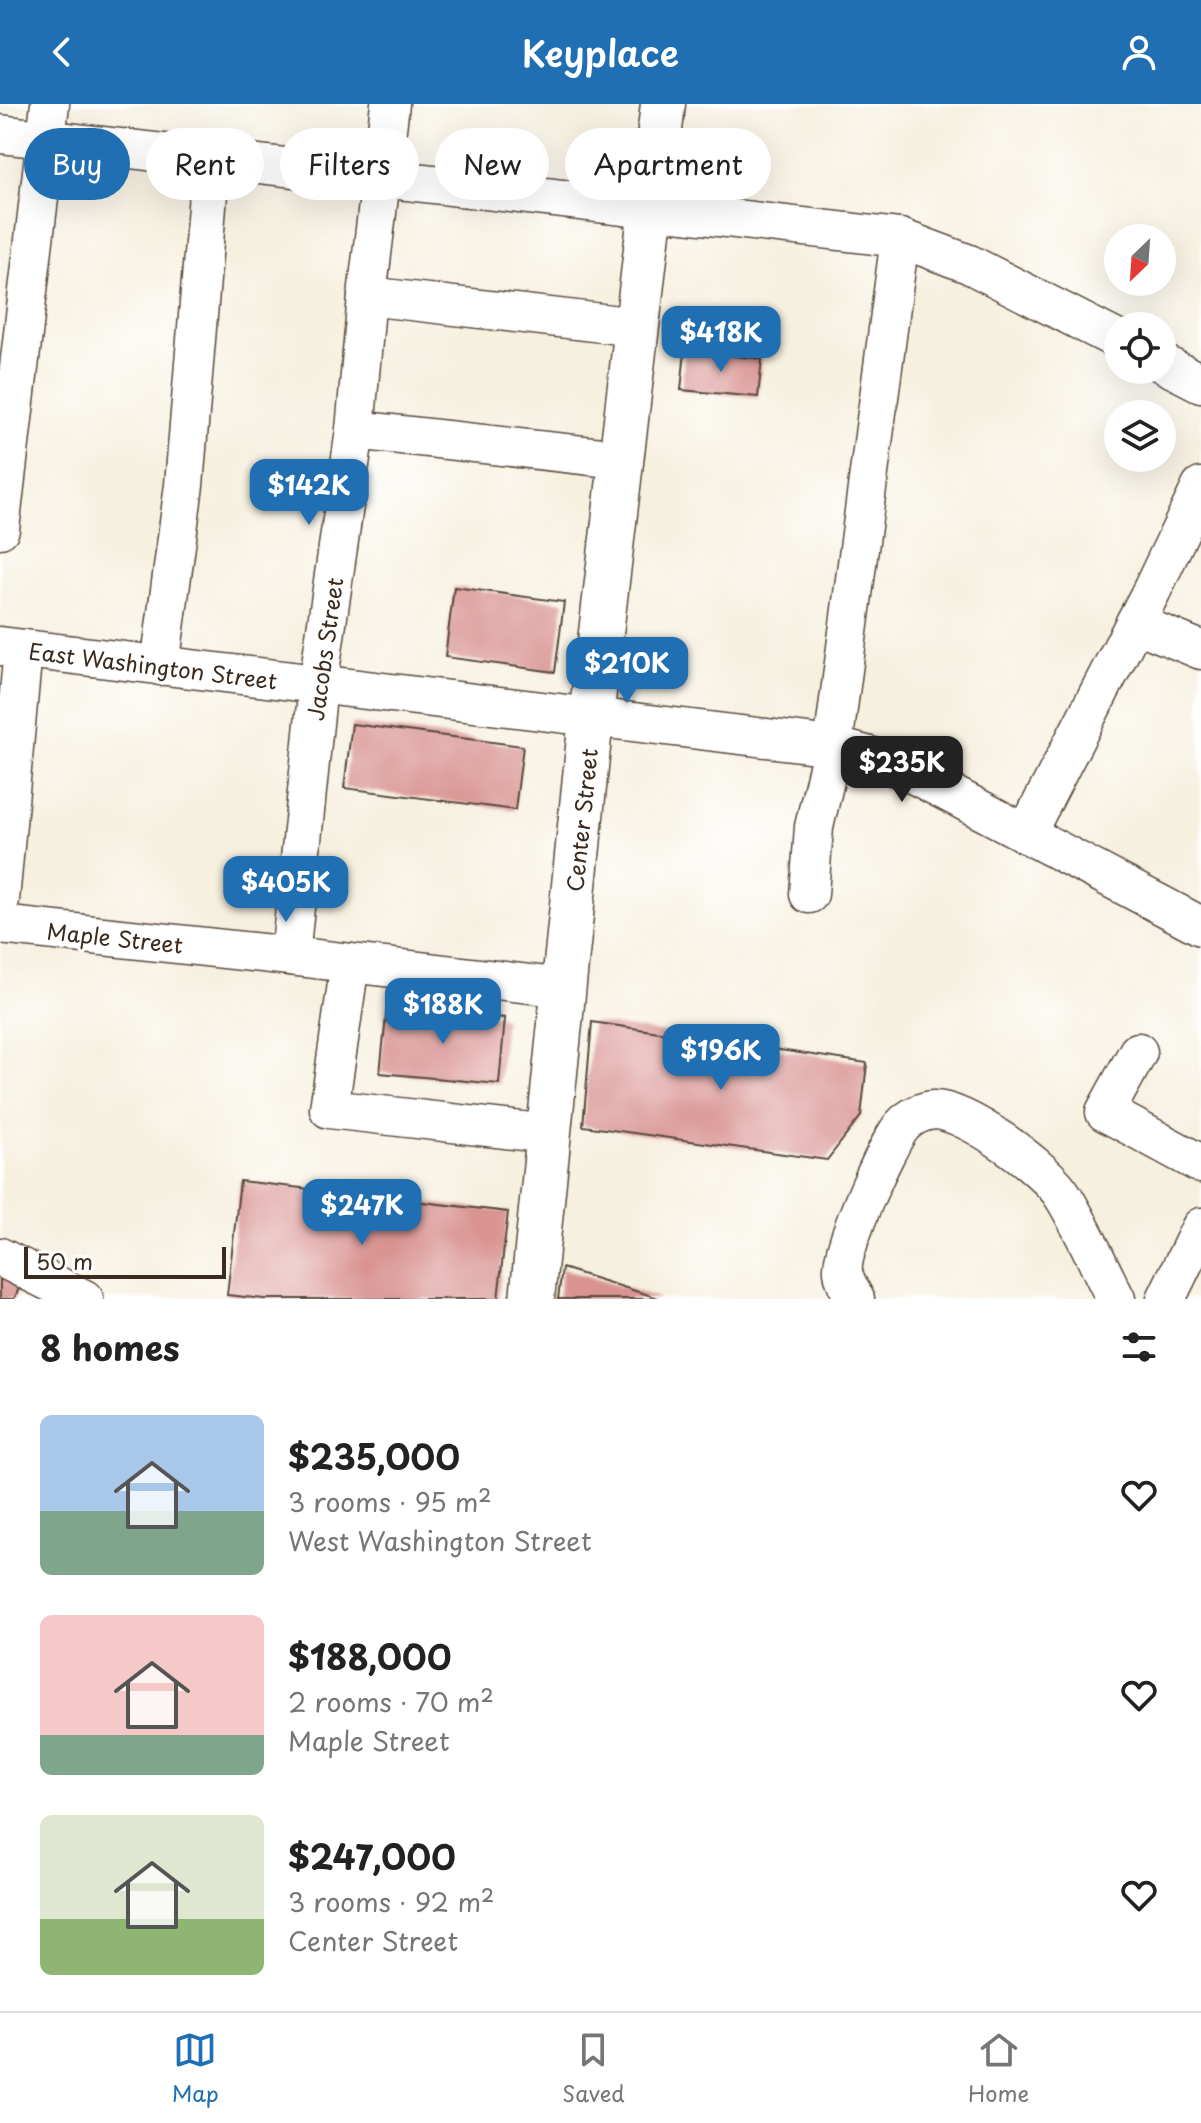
<!DOCTYPE html>
<meta charset="utf-8">
<style>
:root{--surface:#fff;--page:#f6f6f6;--text:#222;--muted:#767676;--line:#e0e0e0;--accent:#1f6fb2}
body{margin:0;font-family:"Playpen Sans",sans-serif;background:var(--page);color:var(--text);height:100vh;display:flex;flex-direction:column;font-size:30px;white-space:nowrap}
*{box-sizing:border-box;margin:0}
p{font-size:26px;color:var(--muted)}
.icon{flex:none;width:44px;height:44px;fill:none;stroke:currentColor;stroke-width:2;stroke-linecap:round;stroke-linejoin:round}
.map{position:relative;height:1195px;overflow:hidden}
.details{display:flex;flex-direction:column;background:var(--surface);flex:1}
.details>*{flex:none}
.hud{position:absolute;left:24px;top:24px;width:800px;height:72px;display:flex;gap:16px}
.needle{width:52px;rotate:205deg}
.controls{position:absolute;left:1104px;top:120px;display:grid;gap:16px}
.controls a{display:grid;place-items:center;width:72px;height:72px;border-radius:50%;background:var(--surface);box-shadow:0 8px 32px #0002;font-size:40px}
.scale{position:absolute;left:24px;bottom:20px;width:202px;box-sizing:border-box;padding-left:8px;border:4px solid #3b2a1e;border-top:0;font-size:22px;line-height:28px;white-space:nowrap;color:#3b2a1e;-webkit-text-stroke:6px #fff;paint-order:stroke}
.price{position:absolute;translate:-50% -68px;padding:0 18px;border-radius:16px;background:var(--accent);color:#fff;font-size:26px;line-height:52px;filter:drop-shadow(0 2px 4px #0008)}
.price::after{content:'';position:absolute;left:50%;top:48px;width:24px;height:18px;margin-left:-12px;background:inherit;clip-path:polygon(0 0,100% 0,50% 100%)}
.price.current{background:#222;color:#fff}
ul{padding:0;list-style:none}
li{display:flex;align-items:center;gap:24px;height:200px;padding:0 40px}
li span{display:grid;place-items:center;flex:none;width:224px;height:160px;border-radius:12px;color:#555}
li>.icon{margin-inline-start:auto}
span .icon{width:96px;height:96px;fill:#fffc;stroke-width:1}
li b{font-size:34px}
h2{display:flex;justify-content:space-between;align-items:center;height:96px;padding:0 40px;font-size:34px}
.pill{padding:0 28px;border-radius:36px;background:var(--surface);box-shadow:0 8px 32px #0002;font-size:28px;line-height:72px}
.pill.current{background:var(--accent);color:#fff}
header{display:flex;justify-content:space-between;align-items:center;height:104px;padding:0 40px;background:var(--accent);color:#fff;font-size:36px;font-weight:600}
.tabs{display:flex;justify-content:space-around;align-items:center;height:112px;border-top:2px solid var(--line);background:var(--surface);font-size:22px;color:var(--muted)}
.tabs a{display:grid;justify-items:center;gap:4px}
.tabs .current{color:var(--accent)}
.map>svg:first-child{display:block}
</style>
<header><svg class="icon" aria-label="back" viewBox="0 0 24 24"><path d="M15 5l-7 7 7 7"/></svg>Keyplace<svg class="icon" aria-label="person" viewBox="0 0 24 24"><circle cx="12" cy="8" r="4"/><path d="M4 21q1-7 8-7t8 7"/></svg></header>
<div class="map">
<svg width="1201" height="1195" viewBox="0 0 1201 1195">
<rect width="100%" height="100%" fill="#fff"/>
<filter id="ink" filterUnits="userSpaceOnUse"><feTurbulence type="fractalNoise" baseFrequency=".0125" numOctaves="2"/><feDisplacementMap in="SourceGraphic" scale="16" xChannelSelector="R" yChannelSelector="G"/><feConvolveMatrix kernelMatrix="1 2 1 2 8 2 1 2 1" color-interpolation-filters="sRGB"/></filter>
<filter id="wash" filterUnits="userSpaceOnUse"><feTurbulence type="fractalNoise" baseFrequency=".006" numOctaves="4" result="noise"/><feDisplacementMap in="SourceGraphic" scale="32" xChannelSelector="R" yChannelSelector="G"/><feGaussianBlur stdDeviation="1.8" result="paint"/><feColorMatrix in="noise" values="0 0 0 0 0 0 0 0 0 0 0 0 0 0 0 0 0 1.4 0 .05"/><feComposite in="paint" operator="in"/></filter>
<g filter="url(#wash)">
<rect width="100%" height="100%" fill="#f6f0df"/>
<g id="blocks">
<g fill="#d99492">
<path d="M685,247L762,255L758,293L681,286Z"/>
<path d="M454,483L564,498L555,568L445,553Z"/>
<path d="M352,620L523,642L515,706L344,684Z"/>
<path d="M387,903L505,914L499,980L380,969Z"/>
<path d="M592,918L867,959L861,1012L827,1056L583,1022Z"/>
<path d="M240,1077L508,1108L498,1195H264L227,1191Z"/>
<path d="M0,1163L24,1174L14,1195H0Z"/>
<path d="M562,1164L658,1194V1195H558Z"/>
</g>
</g>
</g>
<g filter="url(#ink)">
<use href="#blocks" fill-opacity="0" stroke="#57483b" stroke-width="2"/>
<g fill="none" stroke-linecap="round" stroke-linejoin="round">
<defs>
<g id="minor">
<path d="M0,30L900,134L969,160L1118,236"/>
<path d="M367,192L637,223"/>
<path d="M1162,259L1201,279"/>
<path d="M355,326L620,355"/>
<path d="M0,425L50,0"/>
<path d="M1135,519L1201,546"/>
<path d="M0,542L833,642L870,652L915,671L1201,822"/>
<path d="M160,562L184,381L211,54"/>
<path d="M1026,730L1152,486L1201,383"/>
<path d="M809,790L814,723L833,642L900,134"/>
<path d="M0,796L23,545"/>
<path d="M0,821L290,852L565,884"/>
<path d="M290,852L318,581L355,326L367,192L390,0"/>
<path d="M350,859L329,1005L549,1030"/>
<path d="M1138,948L1105,1008L1201,1060"/>
<path d="M0,1153L84,1195"/>
<path d="M855,1195C850,1186 844,1177 843,1167C840,1145 887,1040 902,1022C910,1013 922,1007 934,1006C966,1006 1047,1065 1063,1092C1083,1124 1098,1161 1116,1195"/>
<path d="M1166,1195L1201,1123"/>
</g>
<path id="major" d="M532,1195L591,614L663,0"/>
</defs>
<use href="#minor" stroke="#57483b" stroke-width="41"/>
<use href="#major" stroke="#57483b" stroke-width="47"/>
<use href="#minor" stroke="#fff" stroke-width="38"/>
<use href="#major" stroke="#fff" stroke-width="44"/>
</g>
</g>
<g text-anchor="middle" dominant-baseline="central" stroke-width="6" stroke-linejoin="round" paint-order="stroke">
<g font-size="22" fill="#3b2a1e" stroke="#fff">
<text transform="translate(324 545) rotate(-82)">Jacobs Street</text>
<text transform="translate(153 561) rotate(7)">East Washington Street</text>
<text transform="translate(581 716) rotate(-84)">Center Street</text>
<text transform="translate(115 833) rotate(6)">Maple Street</text>
</g>
</g>
</svg>
<div class="controls">
<a><svg class="needle" viewBox="-14 -14 28 28"><path d="M0-13l5 13h-10z" fill="#e53935"/><path d="M0 13l5-13h-10z" fill="#767676"/></svg></a>
<a><svg class="icon" aria-label="locate" viewBox="0 0 24 24"><circle cx="12" cy="12" r="6"/><path d="M12 2v4M12 18v4M2 12h4M18 12h4"/></svg></a>
<a><svg class="icon" aria-label="layers" viewBox="0 0 24 24"><path d="M12 4l9 5-9 5-9-5zM3 14l9 5 9-5"/></svg></a>
</div>
<div class="scale">50 m</div>
<b class="price" style="left:721px;top:270px">$418K</b>
<b class="price" style="left:309px;top:423px">$142K</b>
<b class="price" style="left:627px;top:601px">$210K</b>
<b class="price current" style="left:902px;top:700px">$235K</b>
<b class="price" style="left:286px;top:820px">$405K</b>
<b class="price" style="left:443px;top:942px">$188K</b>
<b class="price" style="left:721px;top:988px">$196K</b>
<b class="price" style="left:362px;top:1143px">$247K</b>
<div class="hud">
<a class="pill current">Buy</a>
<a class="pill">Rent</a>
<a class="pill">Filters</a>
<a class="pill">New</a>
<a class="pill">Apartment</a>
</div>
</div>
<section class="details">
<h2>8 homes<svg class="icon" aria-label="filters" viewBox="0 0 24 24"><path d="M4 7h16M4 17h16"/><circle cx="9" cy="7" r="2"/><circle cx="15" cy="17" r="2"/></svg></h2>
<ul>
<li><span style="background:linear-gradient(#a9c7e8 60%,#7fa58c 0)"><svg class="icon" aria-label="home" viewBox="0 0 24 24"><path d="M3 11l9-7 9 7M6 9v11h12V9"/></svg></span><div><b>$235,000</b><p>3 rooms · 95 m²</p><p>West Washington Street</p></div><svg class="icon" aria-label="heart" viewBox="0 0 24 24"><path d="M12 20l-8-8c-3-5 5-10 8-4 3-6 11-1 8 4z"/></svg></li>
<li><span style="background:linear-gradient(#f6c9c9 75%,#7fa58c 0)"><svg class="icon" aria-label="home" viewBox="0 0 24 24"><path d="M3 11l9-7 9 7M6 9v11h12V9"/></svg></span><div><b>$188,000</b><p>2 rooms · 70 m²</p><p>Maple Street</p></div><svg class="icon" aria-label="heart" viewBox="0 0 24 24"><path d="M12 20l-8-8c-3-5 5-10 8-4 3-6 11-1 8 4z"/></svg></li>
<li><span style="background:linear-gradient(#dfe7d0 65%,#8fb573 0)"><svg class="icon" aria-label="home" viewBox="0 0 24 24"><path d="M3 11l9-7 9 7M6 9v11h12V9"/></svg></span><div><b>$247,000</b><p>3 rooms · 92 m²</p><p>Center Street</p></div><svg class="icon" aria-label="heart" viewBox="0 0 24 24"><path d="M12 20l-8-8c-3-5 5-10 8-4 3-6 11-1 8 4z"/></svg></li>
</ul>
</section>
<nav class="tabs">
<a class="current"><svg class="icon" aria-label="map" viewBox="0 0 24 24"><path d="M3 6l6-2 6 2 6-2v14l-6 2-6-2-6 2zM9 4v14M15 6v14"/></svg>Map</a>
<a><svg class="icon" aria-label="saved" viewBox="0 0 24 24"><path d="M7 4h10v16l-5-4-5 4z"/></svg>Saved</a>
<a><svg class="icon" aria-label="home" viewBox="0 0 24 24"><path d="M3 11l9-7 9 7M6 9v11h12V9"/></svg>Home</a>
</nav>
